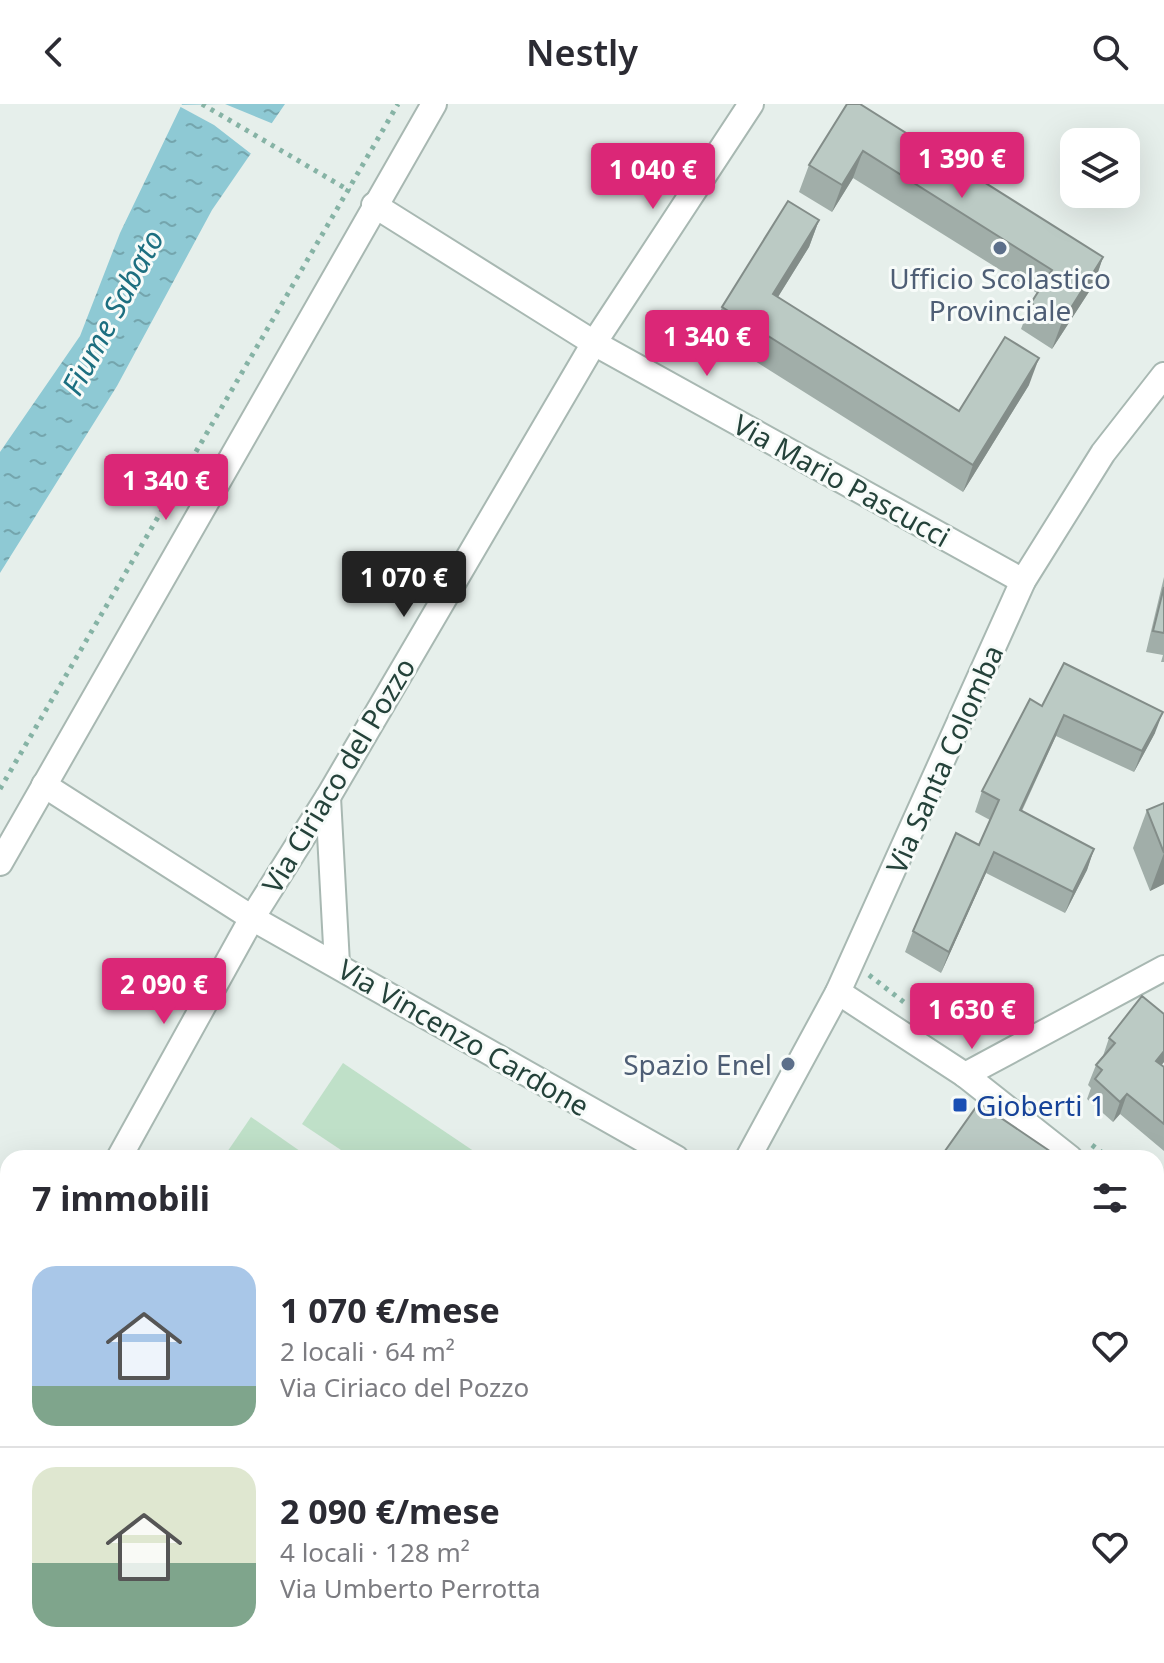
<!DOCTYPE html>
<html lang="it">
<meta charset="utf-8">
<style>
:root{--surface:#fff;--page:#f7f7f7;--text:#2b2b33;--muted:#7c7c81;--line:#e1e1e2;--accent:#db2777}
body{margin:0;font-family:"Noto Sans",sans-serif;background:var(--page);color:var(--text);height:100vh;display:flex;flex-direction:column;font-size:30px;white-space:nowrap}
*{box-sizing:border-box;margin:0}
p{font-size:26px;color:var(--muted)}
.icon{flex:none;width:44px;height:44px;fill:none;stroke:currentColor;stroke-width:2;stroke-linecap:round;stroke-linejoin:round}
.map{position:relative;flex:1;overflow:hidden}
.panel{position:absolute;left:0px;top:1046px;width:1164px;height:514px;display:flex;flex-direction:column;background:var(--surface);border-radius:24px 24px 0 0;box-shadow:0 8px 32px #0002}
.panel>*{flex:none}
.fabs{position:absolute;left:1060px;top:24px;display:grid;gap:16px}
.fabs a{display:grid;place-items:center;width:80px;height:80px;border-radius:16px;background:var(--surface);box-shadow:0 8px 32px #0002;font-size:40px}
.price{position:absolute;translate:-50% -68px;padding:0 18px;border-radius:8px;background:var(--accent);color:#fff;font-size:26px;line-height:52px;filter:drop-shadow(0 2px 4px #0008)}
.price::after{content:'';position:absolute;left:50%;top:48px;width:24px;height:18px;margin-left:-12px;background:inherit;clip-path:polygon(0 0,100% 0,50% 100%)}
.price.on{background:#222;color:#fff}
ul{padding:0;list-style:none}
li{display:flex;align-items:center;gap:24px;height:200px;padding:0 32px}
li+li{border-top:2px solid var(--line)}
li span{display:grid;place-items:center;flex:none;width:224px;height:160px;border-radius:24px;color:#555}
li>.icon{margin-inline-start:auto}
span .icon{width:96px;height:96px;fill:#fffc;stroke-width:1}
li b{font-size:34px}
h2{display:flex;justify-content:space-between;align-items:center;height:96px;padding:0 32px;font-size:34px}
header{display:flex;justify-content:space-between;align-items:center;height:104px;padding:0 32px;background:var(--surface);font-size:36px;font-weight:600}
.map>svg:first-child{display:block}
</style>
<header><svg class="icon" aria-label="back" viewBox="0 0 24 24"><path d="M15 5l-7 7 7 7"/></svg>Nestly<svg class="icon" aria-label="search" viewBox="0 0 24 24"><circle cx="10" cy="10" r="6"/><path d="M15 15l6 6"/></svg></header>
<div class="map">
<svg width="1164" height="1559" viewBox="0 0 1164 1559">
<defs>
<pattern id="water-ripples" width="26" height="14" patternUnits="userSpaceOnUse" patternTransform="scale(2)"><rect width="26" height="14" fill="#8ec9d4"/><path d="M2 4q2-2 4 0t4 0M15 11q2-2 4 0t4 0" fill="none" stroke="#74a5ad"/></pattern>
</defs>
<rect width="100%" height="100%" fill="#e6efeb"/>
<g fill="#bfe0c8">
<path d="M343,959L484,1054H353L302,1020Z"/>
<path d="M251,1013L310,1054H223Z"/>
<path d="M852,1552H928L924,1559H848Z"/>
</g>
<path fill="url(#water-ripples)" d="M182,0H285L212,106L117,282L0,469V348L80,232L120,129Z"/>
<path fill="#e6efeb" d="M225,0L276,21L254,52L214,21L177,1Z"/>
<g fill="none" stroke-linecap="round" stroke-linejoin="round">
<defs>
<g id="minor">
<path d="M374,101L594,239L1023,477"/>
<path d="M44,681L252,814L676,1054"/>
<path d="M328,693L337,860"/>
<path d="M0,759L434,0"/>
<path d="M838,888L965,971L1070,1054"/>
<path d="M965,971L1164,864"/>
<path d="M119,1054L252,814L328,693L594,239L751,0"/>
<path d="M748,1054L838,888L1023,477L1103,349L1164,271"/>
<path d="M1156,1105L1164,1092"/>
<path d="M1156,1122L1164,1128"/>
<path d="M0,1268L8,1254"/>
<path d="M1156,1521L1164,1509"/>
<path d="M753,1552L763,1559"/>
<path d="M404,1559L408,1552"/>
<path d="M1130,1559L1135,1552"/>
</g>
</defs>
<use href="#minor" stroke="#a8b8b2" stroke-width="28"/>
<g stroke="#86b3a5" stroke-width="5" stroke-dasharray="4 6" stroke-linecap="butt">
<path d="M202,0L350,87"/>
<path d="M0,685L398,0"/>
<path d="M869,871L905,899"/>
<path d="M1092,1041L1109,1054"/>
</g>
<use href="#minor" stroke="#fff" stroke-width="24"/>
</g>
<g fill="#a1aea9">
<path d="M847,0L1103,153L1094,180L1052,245L1021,225L1031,199L1037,189L853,74L832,108L799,88L809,61Z"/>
<path d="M819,116L809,143L778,193L959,307L1029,281L963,388L712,230L722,203Z"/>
<path d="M1164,473V558H1161L1163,551L1146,548Z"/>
<path d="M1042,602L1155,629L1134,668L1056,632L1022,707L1094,745L1087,766L1065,809L986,769L941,869L905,848L913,827L979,741L990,716L975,708L982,687Z"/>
<path d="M1164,699V780L1150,787L1133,744L1147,706Z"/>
<path d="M1164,910V958L1161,961L1164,963V1047L1120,1010L1113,1018L1087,995L1091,984L1088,981L1096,961L1103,952L1109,934Z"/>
<path d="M1164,1273V1424H1163L1156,1443V1286Z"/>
<path d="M0,1515L182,1559H0Z"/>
<path d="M947,1552H1024L1026,1553L1027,1552H1089L1084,1559H944Z"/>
</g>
<g fill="#838d89">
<path d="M863,47L853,74L832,108L842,81Z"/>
<path d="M819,116L809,143L763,217L773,190Z"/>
<path d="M1103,153L1094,180L1052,245L1062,218Z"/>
<path d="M1039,254L1029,281L963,388L973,361Z"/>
<path d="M1163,608L1155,629L1134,668L1142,647Z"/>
<path d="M1064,611L1056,632L1012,727L1020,706Z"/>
<path d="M1094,745L1087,766L1065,809L1073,788Z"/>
<path d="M994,748L986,769L941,869L949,848Z"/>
<path d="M1164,749V780L1150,787Z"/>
<path d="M1164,947V958L1148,978L1156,957Z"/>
<path d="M1127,990L1120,1010L1113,1018L1120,998Z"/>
<path d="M1164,1237V1256L1156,1267V1248Z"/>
<path d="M1164,1416V1421L1156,1443V1429Z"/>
<path d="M1079,1552H1089L1084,1559H1075Z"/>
</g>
<g fill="#bbcac4" stroke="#838d89" stroke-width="2">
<path d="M847,0H860L1103,153L1062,218L1031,199L1052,166L863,47L842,81L809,61Z"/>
<path d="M788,97L819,116L773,190L959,307L1005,233L1039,254L973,361L722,203Z"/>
<path d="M1164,483V529L1153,527Z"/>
<path d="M1064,559L1163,608L1142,647L1064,611L1020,706L1094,745L1073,788L994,748L949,848L913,827L956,729L979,741L999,696L982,687L1030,595L1042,602Z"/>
<path d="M1164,699V749L1147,706Z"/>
<path d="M1142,892L1164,910V947L1156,957L1164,963V1020L1127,990L1120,998L1095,975L1102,966L1096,961L1115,939L1109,934Z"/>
<path d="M979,999L1060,1054H940Z"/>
<path d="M1164,1127V1237L1156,1248V1137Z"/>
<path d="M1164,1273V1378L1156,1373V1286Z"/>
<path d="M1156,1402L1164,1408V1416L1156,1429Z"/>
<path d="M0,1515L8,1517V1552H183L182,1559H46L0,1552Z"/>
<path d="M530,1552H569L587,1559H527Z"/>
<path d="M727,1552H745L755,1559H724Z"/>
<path d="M956,1552H1024L1026,1553L1027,1552H1079L1075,1559H966Z"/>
</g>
<g fill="#5c6f8a" stroke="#f7fbf9" stroke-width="3">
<circle cx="1000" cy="144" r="8"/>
<circle cx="788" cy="960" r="8"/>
</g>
<rect fill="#1a4fb4" stroke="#f7fbf9" stroke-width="3" x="952" y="993" width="16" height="16" rx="4"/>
<g text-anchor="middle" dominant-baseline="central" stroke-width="6" stroke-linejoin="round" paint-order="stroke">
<g font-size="28" fill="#4e5e75" stroke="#f7fbf9">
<text x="1000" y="174">Ufficio Scolastico<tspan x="1000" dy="32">Provinciale</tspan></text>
<text x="772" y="960" text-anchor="end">Spazio Enel</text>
</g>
<g font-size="28" fill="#24423a" stroke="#f7fbf9">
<text transform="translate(842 376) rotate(29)">Via Mario Pascucci</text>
<text transform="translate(944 655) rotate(-66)">Via Santa Colomba</text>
<text transform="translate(338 671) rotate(-59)">Via Ciriaco del Pozzo</text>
<text transform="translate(464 933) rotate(30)">Via Vincenzo Cardone</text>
</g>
<g font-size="28" fill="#164399" stroke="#f7fbf9" text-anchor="start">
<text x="976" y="1001">Gioberti 1</text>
</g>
<g font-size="30" font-style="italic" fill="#1c6f80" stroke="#f7fbf9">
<text transform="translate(112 208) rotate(-62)">Fiume Sabato</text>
</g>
</g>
</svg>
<div class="fabs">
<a><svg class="icon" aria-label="layers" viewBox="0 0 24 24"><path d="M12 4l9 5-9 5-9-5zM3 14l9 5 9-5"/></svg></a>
</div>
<b class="price" style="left:962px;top:96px">1 390 €</b>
<b class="price" style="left:653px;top:107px">1 040 €</b>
<b class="price" style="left:707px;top:274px">1 340 €</b>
<b class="price" style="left:166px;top:418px">1 340 €</b>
<b class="price on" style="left:404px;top:515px">1 070 €</b>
<b class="price" style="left:164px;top:922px">2 090 €</b>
<b class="price" style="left:972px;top:947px">1 630 €</b>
<section class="panel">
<h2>7 immobili<svg class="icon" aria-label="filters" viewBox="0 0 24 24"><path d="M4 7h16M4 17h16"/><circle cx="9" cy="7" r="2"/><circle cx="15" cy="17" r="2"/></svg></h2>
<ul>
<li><span style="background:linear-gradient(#a9c7e8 75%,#7fa58c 0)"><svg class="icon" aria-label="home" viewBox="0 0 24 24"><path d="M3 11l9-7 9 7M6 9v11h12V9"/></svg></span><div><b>1 070 €/mese</b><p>2 locali · 64 m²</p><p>Via Ciriaco del Pozzo</p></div><svg class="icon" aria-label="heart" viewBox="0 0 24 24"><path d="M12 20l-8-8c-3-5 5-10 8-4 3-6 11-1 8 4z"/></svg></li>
<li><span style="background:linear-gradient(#dfe7d0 60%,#7fa58c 0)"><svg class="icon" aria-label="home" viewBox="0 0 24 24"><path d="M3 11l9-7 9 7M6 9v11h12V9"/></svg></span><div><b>2 090 €/mese</b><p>4 locali · 128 m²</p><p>Via Umberto Perrotta</p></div><svg class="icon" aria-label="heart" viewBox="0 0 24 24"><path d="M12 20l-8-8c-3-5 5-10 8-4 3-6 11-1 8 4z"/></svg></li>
</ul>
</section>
</div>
